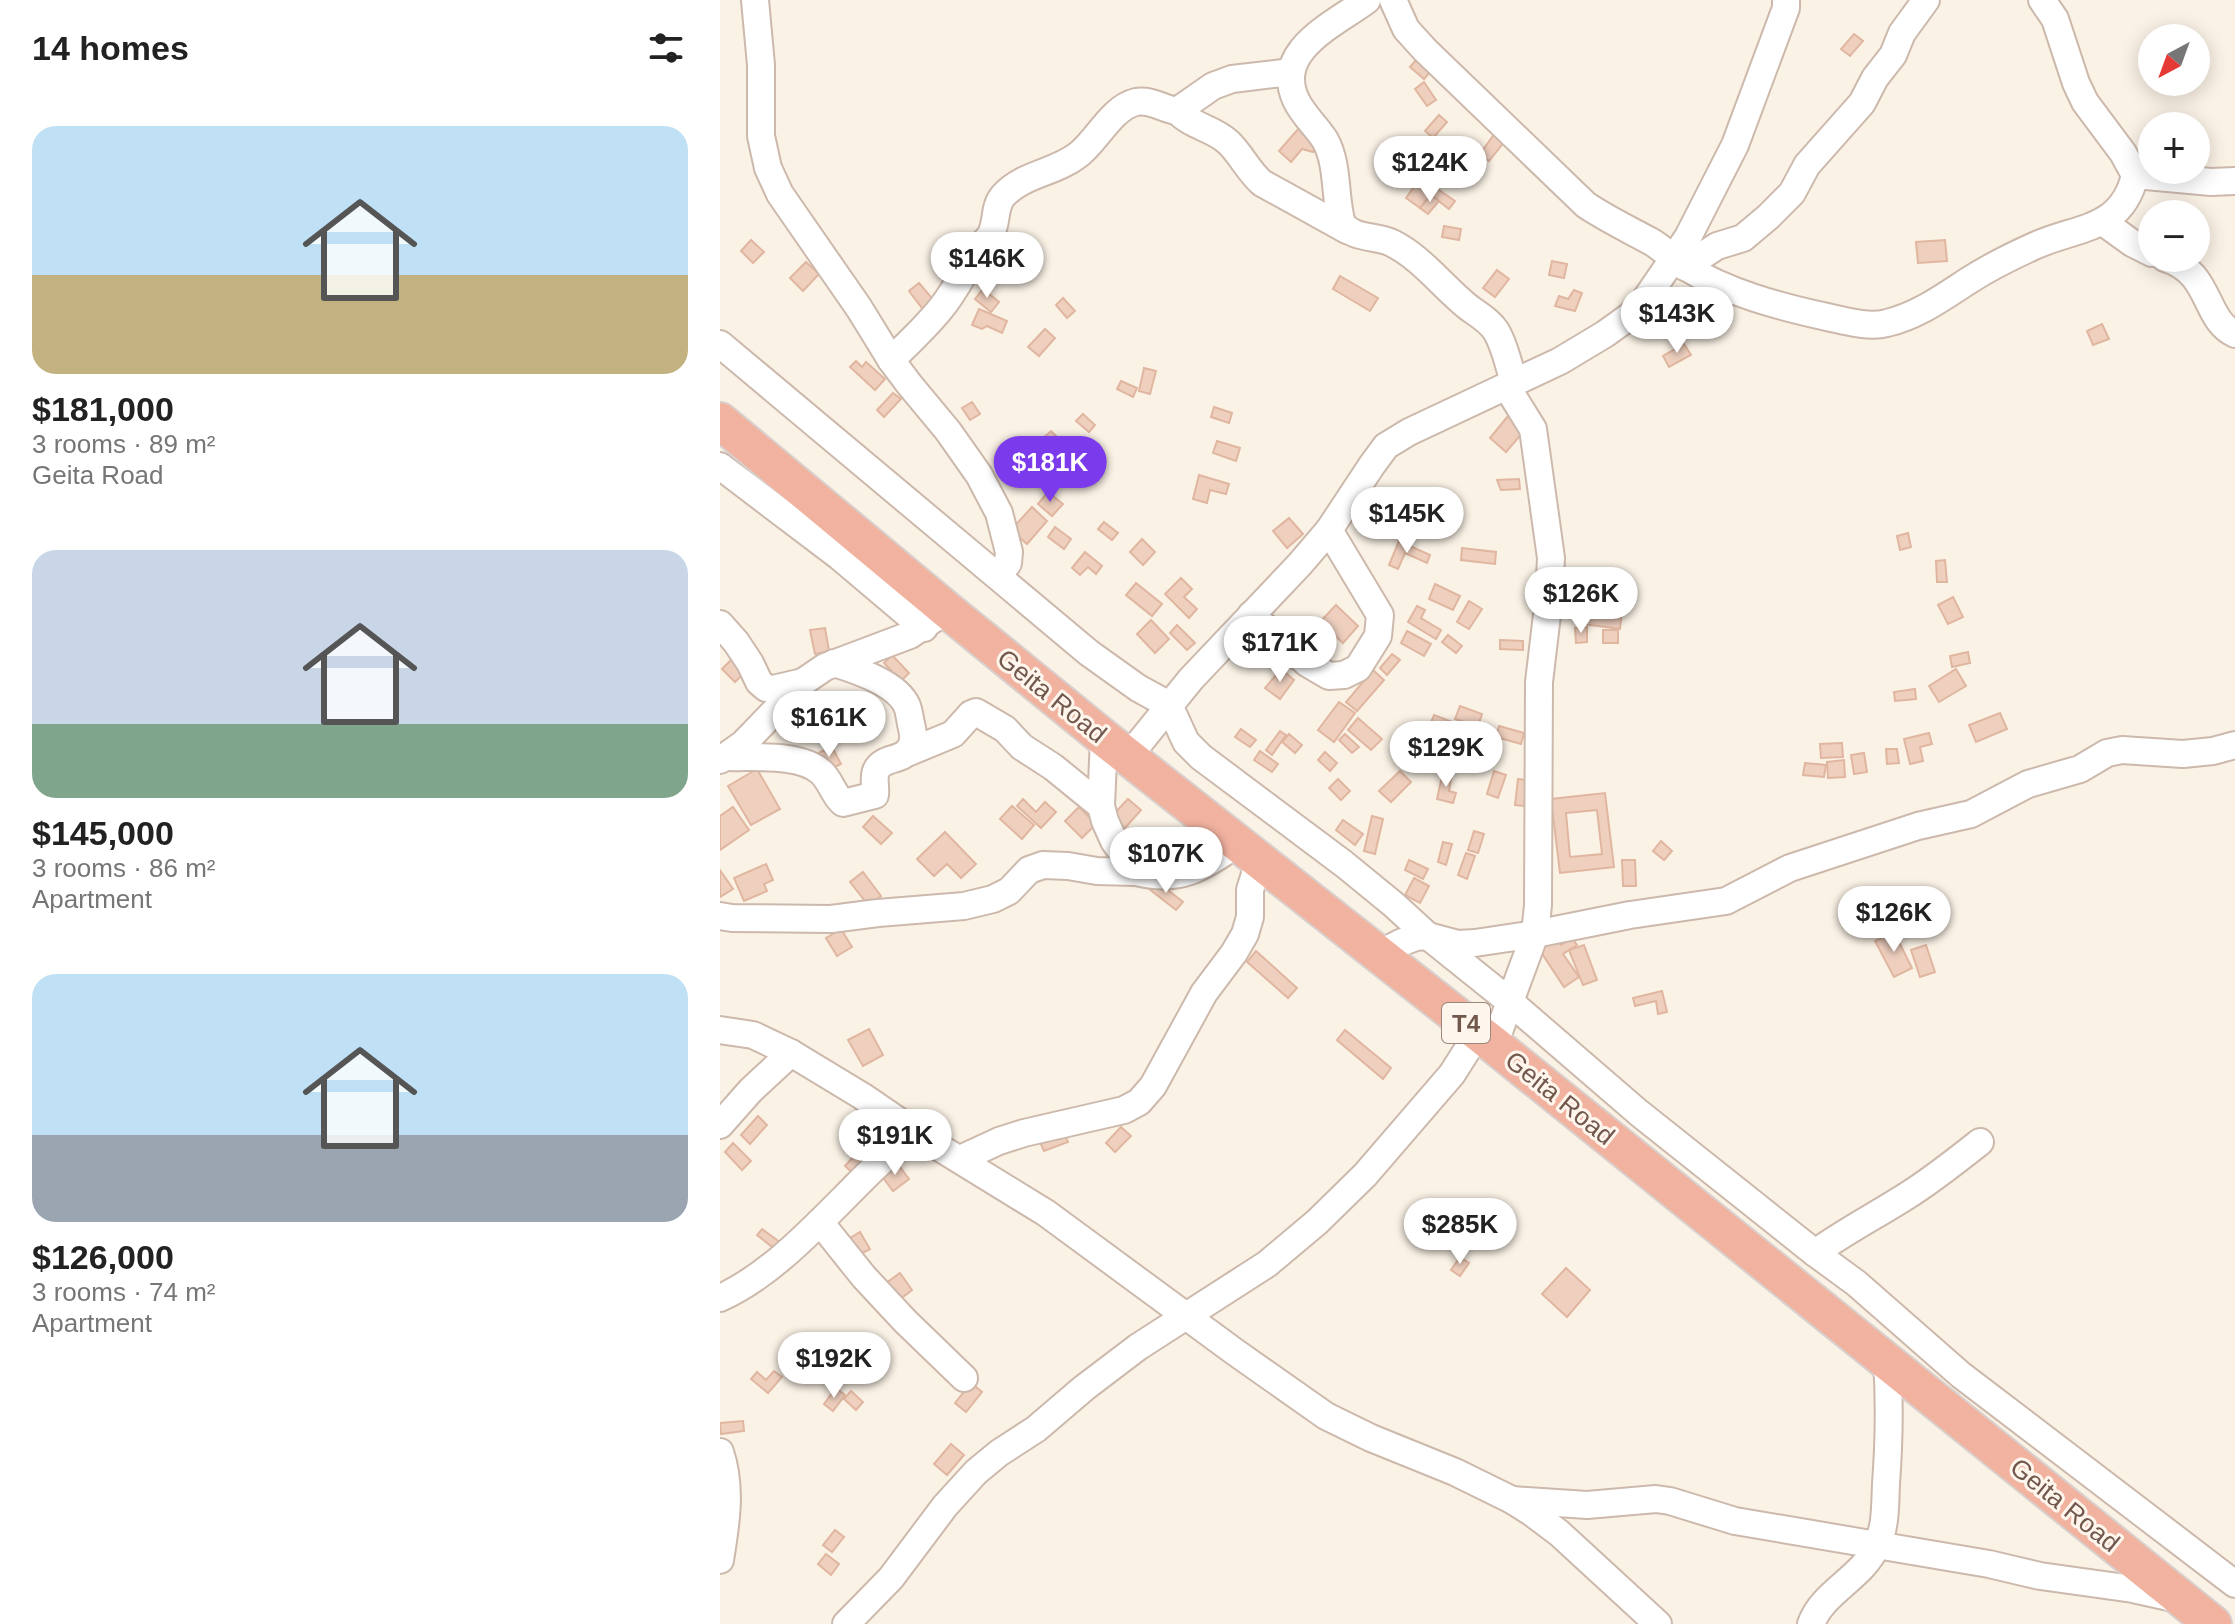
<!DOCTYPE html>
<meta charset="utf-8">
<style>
:root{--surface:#fff;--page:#f6f6f6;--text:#222;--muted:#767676;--accent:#7c3aed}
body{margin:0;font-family:Arial,sans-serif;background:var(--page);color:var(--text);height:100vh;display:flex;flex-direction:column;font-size:30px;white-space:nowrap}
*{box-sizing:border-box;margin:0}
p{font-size:26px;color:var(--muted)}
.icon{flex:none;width:44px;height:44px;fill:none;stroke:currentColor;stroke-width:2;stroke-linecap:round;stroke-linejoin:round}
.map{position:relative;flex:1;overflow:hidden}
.drawer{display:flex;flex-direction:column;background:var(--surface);width:720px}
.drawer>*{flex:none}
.needle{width:52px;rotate:221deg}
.buttons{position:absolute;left:1418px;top:24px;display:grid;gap:16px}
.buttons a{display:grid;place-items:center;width:72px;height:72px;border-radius:50%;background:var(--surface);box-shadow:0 4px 20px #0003;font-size:40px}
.price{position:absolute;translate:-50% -68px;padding:0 18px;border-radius:28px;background:#fff;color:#222;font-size:26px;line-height:52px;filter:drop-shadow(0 2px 4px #0008)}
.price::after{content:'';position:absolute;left:50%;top:48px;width:24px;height:18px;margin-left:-12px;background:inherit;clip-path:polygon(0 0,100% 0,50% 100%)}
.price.current{background:var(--accent);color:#fff}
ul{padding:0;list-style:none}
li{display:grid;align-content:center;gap:16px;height:424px;padding:0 32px}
li span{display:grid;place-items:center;height:248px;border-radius:24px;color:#555}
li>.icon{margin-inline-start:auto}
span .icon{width:144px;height:144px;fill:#fffc;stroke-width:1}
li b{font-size:34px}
h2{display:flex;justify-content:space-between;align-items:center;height:96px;padding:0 32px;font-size:34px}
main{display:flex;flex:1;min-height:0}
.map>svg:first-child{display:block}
</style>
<main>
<section class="drawer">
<h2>14 homes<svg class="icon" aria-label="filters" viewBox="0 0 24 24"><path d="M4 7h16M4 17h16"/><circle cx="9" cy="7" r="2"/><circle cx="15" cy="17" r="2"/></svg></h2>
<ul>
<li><span style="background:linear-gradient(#bfe0f5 60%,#c2b280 0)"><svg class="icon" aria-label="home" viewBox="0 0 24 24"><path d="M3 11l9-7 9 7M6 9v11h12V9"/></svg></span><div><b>$181,000</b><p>3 rooms · 89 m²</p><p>Geita Road</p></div></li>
<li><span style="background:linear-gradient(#c9d6e8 70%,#7fa58c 0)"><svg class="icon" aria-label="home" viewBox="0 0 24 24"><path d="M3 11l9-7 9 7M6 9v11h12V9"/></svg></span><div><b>$145,000</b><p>3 rooms · 86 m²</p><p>Apartment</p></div></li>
<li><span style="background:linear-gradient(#bfe0f5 65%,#9aa5b1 0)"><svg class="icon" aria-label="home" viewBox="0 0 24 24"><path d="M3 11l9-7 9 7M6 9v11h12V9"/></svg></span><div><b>$126,000</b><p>3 rooms · 74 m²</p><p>Apartment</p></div></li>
</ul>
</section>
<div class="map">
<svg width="1515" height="1624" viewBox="0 0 1515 1624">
<rect width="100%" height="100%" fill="#fbf2e6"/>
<g fill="#efd0bf" stroke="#e0b6a0" stroke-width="2" fill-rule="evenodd">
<path d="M1134,34L1143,41L1130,56L1121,49Z"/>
<path d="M696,60L710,72L704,79L690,67Z"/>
<path d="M704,82L716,100L707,106L695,89Z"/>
<path d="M719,115L727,122L713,138L705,131Z"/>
<path d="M579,128L600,141L593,152L582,149L571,162L559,151Z"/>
<path d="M775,133L785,141L769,161L760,154Z"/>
<path d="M701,177L716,188L700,208L686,198Z"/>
<path d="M716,188L735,201L729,209L711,195Z"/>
<path d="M711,195L719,201L708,214L700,208Z"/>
<path d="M724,226L741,229L739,240L722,237Z"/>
<path d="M31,240L44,252L33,263L21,251Z"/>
<path d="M1225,240L1227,261L1198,263L1196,242Z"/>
<path d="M832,261L847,264L844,278L829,275Z"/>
<path d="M86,262L99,274L83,291L70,278Z"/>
<path d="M777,270L789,279L775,297L763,288Z"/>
<path d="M620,276L658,298L650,311L613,289Z"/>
<path d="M199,283L216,303L205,312L189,291Z"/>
<path d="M263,289L279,302L271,312L255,299Z"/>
<path d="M854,290L862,293L855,311L835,306L839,296L848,299Z"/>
<path d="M343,298L355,311L347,318L336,305Z"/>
<path d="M259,309L287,321L282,333L267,326L262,329L252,325Z"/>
<path d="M1382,324L1389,339L1373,345L1367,331Z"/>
<path d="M325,329L335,338L319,356L308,347Z"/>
<path d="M964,344L971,355L949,367L943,356Z"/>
<path d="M136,361L142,367L146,362L165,379L155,390L130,367Z"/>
<path d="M424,368L436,371L430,394L419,391Z"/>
<path d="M401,381L417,388L413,397L397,389Z"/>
<path d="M173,393L181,399L164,417L157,410Z"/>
<path d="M252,402L260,414L250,420L242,408Z"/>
<path d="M494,407L512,413L509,423L491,417Z"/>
<path d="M363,414L375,425L369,432L356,421Z"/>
<path d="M788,416L804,431L786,452L770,438Z"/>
<path d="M331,431L348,448L339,457L322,439Z"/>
<path d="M497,441L520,448L516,461L493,453Z"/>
<path d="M330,473L331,482L307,487L305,478Z"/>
<path d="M479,475L509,484L506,494L490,490L487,503L473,499Z"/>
<path d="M799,479L800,489L781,490L777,480Z"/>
<path d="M328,492L343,504L332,516L318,504Z"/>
<path d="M312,507L327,521L307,544L291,530Z"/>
<path d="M569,518L583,534L567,548L553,531Z"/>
<path d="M384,522L398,533L392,540L378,529Z"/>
<path d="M335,527L351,539L344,549L328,537Z"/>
<path d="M1188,533L1191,547L1180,550L1177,536Z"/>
<path d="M422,539L435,552L423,565L410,552Z"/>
<path d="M679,541L710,555L707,563L685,553L678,569L669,565Z"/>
<path d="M742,548L776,552L775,564L741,560Z"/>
<path d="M365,552L382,566L376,574L368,567L360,575L352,568Z"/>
<path d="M1225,560L1227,582H1217L1216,561Z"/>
<path d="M461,578L472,589L464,597L477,609L469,618L445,594Z"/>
<path d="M834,580L863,585L864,598L835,594Z"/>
<path d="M416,583L442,604L432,616L406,595Z"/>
<path d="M715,584L740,596L733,610L709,599Z"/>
<path d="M866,589L904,593L900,629L862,624Z"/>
<path d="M1233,597L1243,617L1228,624L1218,605Z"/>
<path d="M749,601L762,609L749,629L737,622Z"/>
<path d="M616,605L638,626L623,643L600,622Z"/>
<path d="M697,606L705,610L701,618L721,630L716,639L688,622Z"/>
<path d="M431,620L449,639L435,653L417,634Z"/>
<path d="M457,625L475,643L467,650L450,633Z"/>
<path d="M867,627V642L856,643L855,628Z"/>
<path d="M105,628L109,651L95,654L90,630Z"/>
<rect x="883" y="630" width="15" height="13"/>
<path d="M687,631L711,644L704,656L681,643Z"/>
<path d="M728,635L742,646L736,653L722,642Z"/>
<path d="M780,640L803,641V650L780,649Z"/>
<path d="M1248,652L1250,663L1232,667L1230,656Z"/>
<path d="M672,654L680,660L667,675L660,668Z"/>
<path d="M172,655L189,673L181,681L164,663Z"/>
<path d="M14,657L27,670L15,682L2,669Z"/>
<path d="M561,669L574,680L560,699L545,688Z"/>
<path d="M1236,669L1246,686L1219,702L1209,686Z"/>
<path d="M653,670L664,680L637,711L626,702Z"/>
<path d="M1195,689L1196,699L1175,701L1174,692Z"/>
<path d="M619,702L635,713L614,742L598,730Z"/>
<path d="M740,706L762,714L758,726L735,719Z"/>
<path d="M1280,713L1287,729L1256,742L1249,725Z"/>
<path d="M714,715L735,723L725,748L715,744L720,735L708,730Z"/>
<path d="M638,718L662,739L651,750L628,730Z"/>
<path d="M779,726L804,733L801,744L776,737Z"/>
<path d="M521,729L536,740L530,747L515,737Z"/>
<path d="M560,731L566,735L552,755L546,750Z"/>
<path d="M1209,733L1212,744L1200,747L1203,761L1190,764L1184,739Z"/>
<path d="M569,734L582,745L575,753L562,742Z"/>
<path d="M625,734L639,747L632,753L619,740Z"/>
<path d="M1122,743L1123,757L1101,758L1100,744Z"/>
<path d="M112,747L121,764L107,771L98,753Z"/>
<path d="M1166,749H1177L1179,763L1167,764Z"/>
<path d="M540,751L558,764L552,772L534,760Z"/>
<path d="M605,752L617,763L610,771L598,760Z"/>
<path d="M1144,753L1147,772L1134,774L1131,755Z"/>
<path d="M1124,760L1125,777L1108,778L1107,762Z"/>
<path d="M1085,763L1106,765L1104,777L1083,775Z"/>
<path d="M37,769L60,809L31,825L8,786Z"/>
<path d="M680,771L691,782L671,802L659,791Z"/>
<path d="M774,771L786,775L778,798L767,794Z"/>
<path d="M723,772L732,774L729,791L736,793L733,803L717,799Z"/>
<path d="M618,779L630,791L621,800L609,788Z"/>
<path d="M798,779L807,780L804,806L795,805Z"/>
<path d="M885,793L894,867L840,873L831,799ZM877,810L882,854L850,857L846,813Z"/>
<path d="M303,799L316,812L325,802L336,812L321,828L297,806Z"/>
<path d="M408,799L421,810L405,828L392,816Z"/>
<path d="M292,806L314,825L302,839L280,819Z"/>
<path d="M13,807L29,830L0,850V816Z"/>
<path d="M359,807L376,824L362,838L345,821Z"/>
<path d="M153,816L172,833L161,844L143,827Z"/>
<path d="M652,816L663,819L655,854L644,851Z"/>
<path d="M623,820L643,834L635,845L616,830Z"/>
<path d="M754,831L764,834L758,853L748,850Z"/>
<path d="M225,832L256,864L241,878L227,864L214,876L197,859Z"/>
<path d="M941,841L952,851L944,860L933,851Z"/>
<path d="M723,842L732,844L726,865L718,862Z"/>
<path d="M746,853L755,856L747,879L738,875Z"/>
<path d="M689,860L708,869L703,879L685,870Z"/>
<path d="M902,860H915L916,886H903Z"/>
<path d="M46,864L53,880L44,884L47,891L24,901L14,878Z"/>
<path d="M0,870L13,889L0,897Z"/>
<path d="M143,872L161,896L149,906L130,882Z"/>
<path d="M694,878L709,886L700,903L685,895Z"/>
<path d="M435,880L463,902L456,910L428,888Z"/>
<path d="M121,929L132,947L117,956L106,938Z"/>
<path d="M1174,932L1192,968L1174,977L1155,941Z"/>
<path d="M834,935L841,945L852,938L857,945L843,954L859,977L844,987L817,946Z"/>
<path d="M864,945L877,980L863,985L849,950Z"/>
<path d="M1206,945L1215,972L1200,977L1191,950Z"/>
<path d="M536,951L577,988L568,998L527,962Z"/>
<path d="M942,991L947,1012L938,1014L936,1001L915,1006L913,998Z"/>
<path d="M149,1029L163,1055L143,1066L128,1040Z"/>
<path d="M625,1030L671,1068L663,1079L617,1040Z"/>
<path d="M38,1116L47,1125L30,1144L21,1135Z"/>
<path d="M401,1127L411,1136L395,1152L386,1143Z"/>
<path d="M344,1133L348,1142L324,1151L320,1142Z"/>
<path d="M13,1143L31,1161L22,1170L5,1152Z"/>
<path d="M144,1145L154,1155L135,1175L125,1166Z"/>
<path d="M177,1163L189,1179L173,1191L161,1175Z"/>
<path d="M42,1229L61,1243L56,1250L37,1235Z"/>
<path d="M140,1232L150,1249L139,1255L130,1238Z"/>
<path d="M740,1257L749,1263L740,1276L731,1270Z"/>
<path d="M846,1268L870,1290L847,1317L822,1294Z"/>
<path d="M180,1273L192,1290L175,1303L162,1286Z"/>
<path d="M54,1371L62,1377L48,1393L31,1379L37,1372L46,1380Z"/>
<path d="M251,1383L262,1392L246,1412L235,1403Z"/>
<path d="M116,1388L125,1395L113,1411L104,1404Z"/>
<path d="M131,1391L143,1402L136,1410L124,1399Z"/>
<path d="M23,1421L24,1431L1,1434L0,1423Z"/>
<path d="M231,1444L244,1455L227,1475L214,1464Z"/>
<path d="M115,1530L124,1537L112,1552L103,1545Z"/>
<path d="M106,1554L119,1564L111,1575L98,1564Z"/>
</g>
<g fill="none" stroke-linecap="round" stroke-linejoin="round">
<defs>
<g id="minor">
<path d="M35,0L41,65V136L48,168L60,194L139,308L171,360L189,384L228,431L259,475L279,513L289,552L288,563L278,576"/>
<path d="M647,0C615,24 553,50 576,100C583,115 596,126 605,140C619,165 614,197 622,224C635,240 656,235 672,243C702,258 722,286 748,307C757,314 769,320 776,331C785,346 789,366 794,383"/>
<path d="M673,0L686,29L705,50L866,205C887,219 908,229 930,241C943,248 952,259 964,266C1008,293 1057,306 1107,317C1125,321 1149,328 1167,323C1197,316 1222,298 1248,281C1268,268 1290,257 1312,247C1356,226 1402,232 1415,175L1403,153L1365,102L1356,83L1335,19L1322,0"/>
<path d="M457,111C473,127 493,128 508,142C521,154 528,171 542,183L627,230"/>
<path d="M1415,175L1491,182L1515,181"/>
<path d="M1383,222L1412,243L1432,253"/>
<path d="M1445,258C1492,272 1483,319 1515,334"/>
<path d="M965,267L997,246L1023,238L1048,217L1072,193L1087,165L1142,103L1155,78L1173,55L1182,33L1206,0"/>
<path d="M0,344L369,653L418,688L449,705L466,742L481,757L624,864L673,904L708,936L789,1001L919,1113L1095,1253L1136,1283L1241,1375L1515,1584"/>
<path d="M171,360C189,343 207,326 222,307C235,291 244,272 255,255C259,248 265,242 270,236C278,223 273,208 283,196C302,174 335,173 358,155C377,141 391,108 416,102C431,99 443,109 457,111L493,86L512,79L571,72"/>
<path d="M0,466L120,557L204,628"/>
<path d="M531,615L587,663L609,676L624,675L638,668L658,636L660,615L609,530"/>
<path d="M0,624L16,642L30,663L39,682L46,688L53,689L83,682"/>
<path d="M384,738L381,806L385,821L394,841L416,872C459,883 483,868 516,844"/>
<path d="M187,753L233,734L251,714L256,712L285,729L302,747L333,767L381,806"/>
<path d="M7,757C34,758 80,753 101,772C111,781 114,796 123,803L155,795C156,788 153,778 156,771C162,756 183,762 190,748C195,741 193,732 191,724C190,719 189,711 187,706C177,683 136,670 114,663"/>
<path d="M408,757L471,679L580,564L609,530L652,465L666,446L689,432L840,361L885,334L910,316L925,300L968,237L1015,145L1066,8V0"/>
<path d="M0,760L23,744L83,682L105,667L190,635L227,610"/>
<path d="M0,916L12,918L111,919L158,913L244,906L273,899L289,891L309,870L323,865L348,866L377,871L416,872"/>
<path d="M657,955L680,943L696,937L708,936L738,944L755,943L815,934L910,915L1006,901L1070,868L1198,826L1251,814L1308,784L1360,769L1387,753L1402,750L1463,754L1493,751L1515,745"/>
<path d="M0,1030L33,1035L71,1053L142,1096L199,1135L326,1213L515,1352L606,1416L651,1438L735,1472L792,1500L811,1512L839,1533L938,1624"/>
<path d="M774,1045L815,934L818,905L819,682L829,598L831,558L813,429L787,387"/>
<path d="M0,1125L31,1090L71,1053"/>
<path d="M240,1159L279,1141L304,1133L404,1110L419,1102L433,1086L484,993L514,953L525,934L530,917V890L539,861"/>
<path d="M100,1222L144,1277L185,1321L244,1378"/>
<path d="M1095,1253C1124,1232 1155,1216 1185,1197C1211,1181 1236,1161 1260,1142"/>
<path d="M0,1298C47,1277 88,1234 124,1198C147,1175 169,1150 199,1135"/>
<path d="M0,1452C12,1487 6,1524 0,1560"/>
<path d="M792,1500L867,1505L936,1499L950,1501L1015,1521L1269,1564L1320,1576L1413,1589L1458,1599"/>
<path d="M126,1624L171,1578L225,1506L256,1472L279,1453L316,1429L364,1388L418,1347L547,1264L597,1222L645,1175L732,1074L758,1033"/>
<path d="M1091,1624C1103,1591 1143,1578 1157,1545C1166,1527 1165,1504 1166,1484C1169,1443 1170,1403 1167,1361"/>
</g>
<path id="highway" d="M0,421L227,610L384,738L774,1045L1493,1624"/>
</defs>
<use href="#minor" stroke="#ccb9ac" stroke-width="30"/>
<use href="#highway" stroke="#d8d0cd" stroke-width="40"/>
<use href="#minor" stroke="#fff" stroke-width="26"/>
<use href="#highway" stroke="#f1b2a0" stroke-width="36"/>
</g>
<g text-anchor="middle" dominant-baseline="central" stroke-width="6" stroke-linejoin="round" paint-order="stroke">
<rect fill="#fef6ec" stroke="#9c877c" stroke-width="2" x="722" y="1003" width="48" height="40" rx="6"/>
<g font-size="24" font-weight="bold" fill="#72584c">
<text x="746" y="1023">T4</text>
</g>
<g font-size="26" fill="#72584c" stroke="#fef6ec">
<text transform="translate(332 696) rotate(39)">Geita Road</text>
<text transform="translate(840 1098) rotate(39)">Geita Road</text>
<text transform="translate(1345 1505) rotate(39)">Geita Road</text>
</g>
</g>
</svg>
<div class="buttons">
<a><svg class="needle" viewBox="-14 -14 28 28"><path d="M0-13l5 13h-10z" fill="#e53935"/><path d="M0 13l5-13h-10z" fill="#767676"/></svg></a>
<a>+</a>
<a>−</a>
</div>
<b class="price" style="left:710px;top:204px">$124K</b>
<b class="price" style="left:267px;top:300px">$146K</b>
<b class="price" style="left:957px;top:355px">$143K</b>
<b class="price current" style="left:330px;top:504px">$181K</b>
<b class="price" style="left:687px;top:555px">$145K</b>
<b class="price" style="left:861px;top:635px">$126K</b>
<b class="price" style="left:560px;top:684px">$171K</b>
<b class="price" style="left:109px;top:759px">$161K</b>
<b class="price" style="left:726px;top:789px">$129K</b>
<b class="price" style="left:446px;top:895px">$107K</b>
<b class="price" style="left:1174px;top:954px">$126K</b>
<b class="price" style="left:175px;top:1177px">$191K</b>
<b class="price" style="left:740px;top:1266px">$285K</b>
<b class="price" style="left:114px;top:1400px">$192K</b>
</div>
</main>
